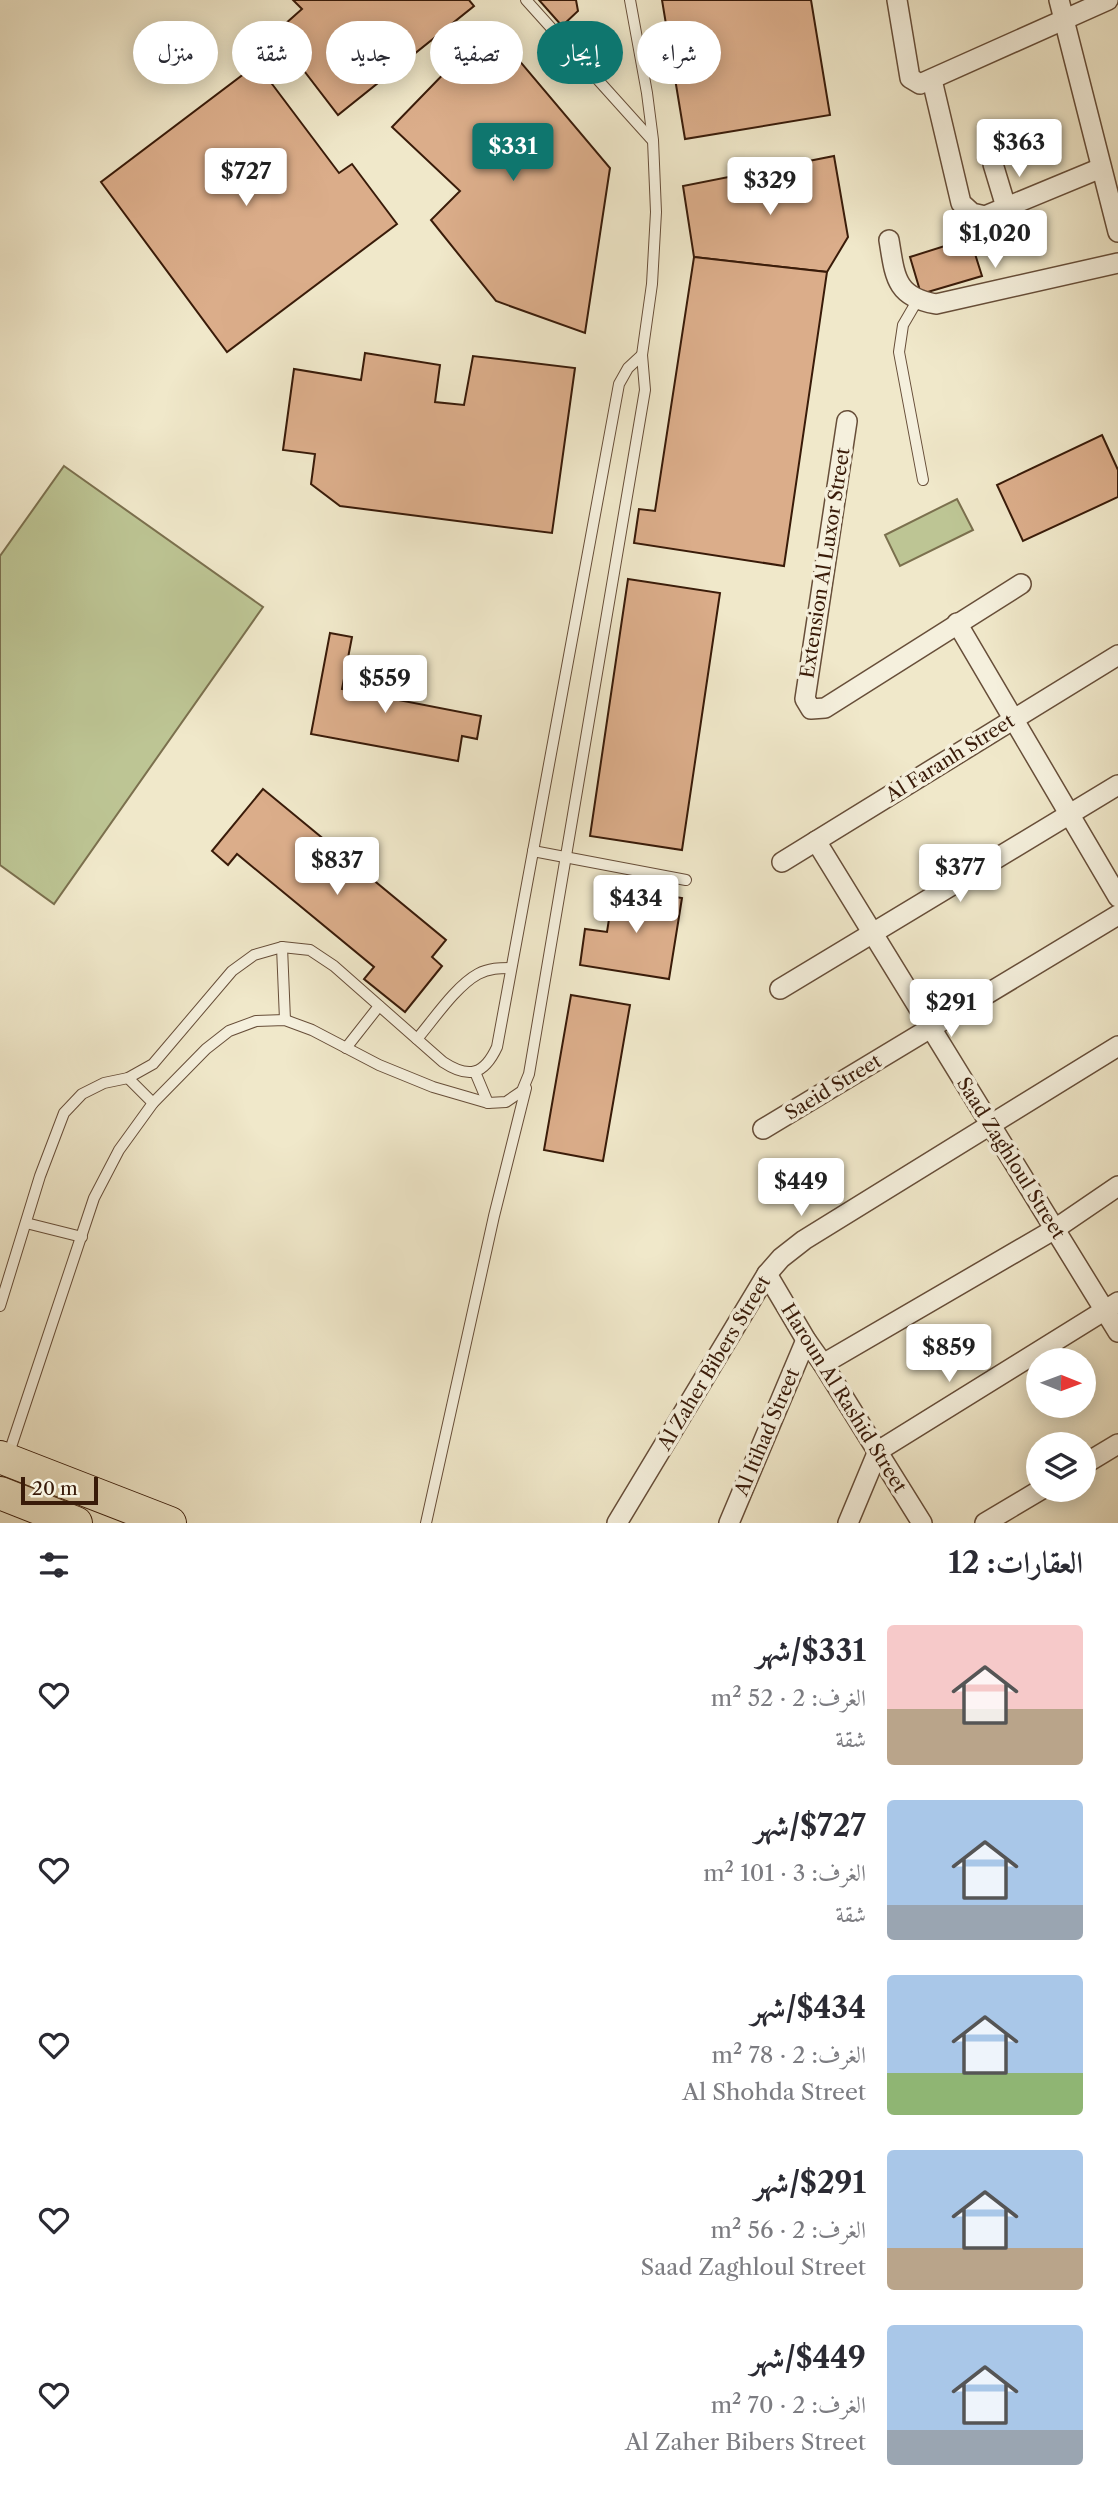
<!DOCTYPE html>
<html lang="ar">
<meta charset="utf-8">
<style>
:root{--surface:#fff;--page:#f7f7f7;--text:#2b2b33;--muted:#7c7c81;--accent:#0f766e}
body{margin:0;font-family:"Libre Caslon Text",Amiri,serif;background:var(--page);color:var(--text);direction:rtl;height:100vh;display:flex;flex-direction:column;font-size:26px;white-space:nowrap}
*{box-sizing:border-box;margin:0}
p{font-size:23px;color:var(--muted)}
.icon{flex:none;width:38px;height:38px;fill:none;stroke:currentColor;stroke-width:2;stroke-linecap:round;stroke-linejoin:round}
.map{position:relative;height:1523px;overflow:hidden;direction:ltr}
.panel{display:flex;flex-direction:column;background:var(--surface);flex:1}
.panel>*{flex:none}
.banner{position:absolute;left:21px;top:21px;width:700px;height:63px;direction:rtl;display:flex;gap:14px}
.needle{width:46px;rotate:91deg}
.fabs{position:absolute;left:1026px;top:1348px;display:grid;gap:14px}
.fabs a{display:grid;place-items:center;width:70px;height:70px;border-radius:50%;background:var(--surface);box-shadow:0 4px 18px #0003;font-size:35px}
.scale{position:absolute;left:21px;bottom:18px;width:77px;box-sizing:border-box;padding-left:7px;border:4px solid #391b09;border-top:0;font-size:19px;line-height:24px;white-space:nowrap;color:#391b09;-webkit-text-stroke:5px #f5f0dd;paint-order:stroke}
.price{position:absolute;translate:-50% -60px;padding:0 16px;border-radius:7px;background:#fff;color:#222;font-size:23px;line-height:46px;filter:drop-shadow(0 2px 4px #0008)}
.price::after{content:'';position:absolute;left:50%;top:42px;width:21px;height:16px;margin-left:-10px;background:inherit;clip-path:polygon(0 0,100% 0,50% 100%)}
.price.selected{background:var(--accent);color:#fff}
ul{padding:0;list-style:none}
li{display:flex;align-items:center;gap:21px;height:175px;padding:0 35px}
li span{display:grid;place-items:center;flex:none;width:196px;height:140px;border-radius:7px;color:#555}
li>.icon{margin-inline-start:auto}
span .icon{width:84px;height:84px;fill:#fffc;stroke-width:1}
li b{font-size:30px}
h2{display:flex;justify-content:space-between;align-items:center;height:84px;padding:0 35px;font-size:30px}
.tag{padding:0 24px;border-radius:32px;background:var(--surface);box-shadow:0 4px 18px #0003;font-size:24px;line-height:63px}
.tag.selected{background:var(--accent);color:#fff}
.map>svg:first-child{display:block}
</style>
<div class="map">
<svg width="1118" height="1523" viewBox="0 0 1118 1523">
<rect width="100%" height="100%" fill="#f0e8ca"/>
<filter id="stains"><feTurbulence type="fractalNoise" baseFrequency=".00286" numOctaves="4"/><feColorMatrix values="0 0 0 0 .2 0 0 0 0 .09 0 0 0 0 .02 0 0 0 .5 -.17"/></filter>
<radialGradient id="worn" r=".72"><stop offset=".6" stop-color="#630" stop-opacity="0"/><stop offset="1" stop-color="#630" stop-opacity=".3"/></radialGradient>
<g fill="#bdc594" stroke="#7b704e" stroke-width="2">
<path d="M64,466L263,607L54,904L0,865V556Z"/>
<path d="M957,499L973,530L900,566L885,535Z"/>
</g>
<g fill="#dbad8a" stroke="#391b09" stroke-width="2">
<path d="M293,0H469L474,6L338,115L275,33L302,9Z"/>
<path d="M539,0H576L578,11L562,26Z"/>
<path d="M662,0H811L830,115L685,139Z"/>
<path d="M490,26L610,168L585,333L496,301L431,220L460,191L392,127Z"/>
<path d="M257,64L339,173L352,164L397,224L227,352L101,182Z"/>
<path d="M834,156L848,237L827,272L694,257L683,186Z"/>
<path d="M970,238L982,276L921,294L910,257Z"/>
<path d="M694,257L827,272L784,566L634,543L639,509L655,511Z"/>
<path d="M365,353L440,365L435,402L464,405L473,356L575,368L552,533L340,506L311,484L315,454L283,450L294,369L361,380Z"/>
<path d="M1102,435L1118,470V497L1023,541L997,485Z"/>
<path d="M628,579L720,593L682,850L590,836Z"/>
<path d="M330,633L352,637L342,689L481,716L477,739L462,736L458,761L311,734Z"/>
<path d="M263,789L446,940L432,957L442,966L405,1012L364,979L374,967L237,854L228,865L212,851Z"/>
<path d="M614,887L682,898L669,979L580,965L585,929L607,932Z"/>
<path d="M571,995L630,1005L603,1161L544,1150Z"/>
</g>
<g fill="none" stroke-linecap="round" stroke-linejoin="round">
<defs>
<g id="lane">
<path d="M526,0L652,140"/>
<path d="M917,301L903,325L899,352L923,480"/>
<path d="M533,851L686,880"/>
<path d="M282,947L285,1020"/>
<path d="M417,1039C434,1019 456,986 478,974C489,968 500,968 511,968"/>
<path d="M346,1048L379,1006"/>
<path d="M475,1072L488,1103"/>
<path d="M128,1078L153,1103"/>
<path d="M26,1223L82,1237"/>
<path d="M0,1306L40,1176L64,1113L82,1094L104,1083L128,1078L153,1064L232,971L254,955L282,947L310,950L334,966L443,1062C469,1079 484,1075 497,1047L619,384L628,368L642,355"/>
<path d="M8,1456L94,1198L119,1150L153,1103L206,1049L229,1031L256,1021L285,1020L312,1030L379,1065L433,1087L488,1103L506,1102L522,1091L529,1074L645,390L642,355L652,284L656,212L653,140L647,93L630,0"/>
<path d="M426,1523L494,1216L526,1088"/>
</g>
<g id="street">
<path d="M897,0L910,78L920,84L1108,0"/>
<path d="M1059,0L1118,232"/>
<path d="M932,80L961,203L972,213L985,216L1101,168"/>
<path d="M993,164L1006,207"/>
<path d="M889,240C895,276 895,297 936,304L1118,263"/>
<path d="M847,421L805,699L811,709L825,708L1021,584"/>
<path d="M957,623L1118,897"/>
<path d="M816,841L1118,1332"/>
<path d="M782,862L1118,655"/>
<path d="M780,989L1118,785"/>
<path d="M763,1129L1118,915"/>
<path d="M767,1274L806,1340L823,1364L922,1523"/>
<path d="M823,1364L1055,1229L1118,1186"/>
<path d="M1083,1465L1118,1444"/>
<path d="M617,1523L767,1274L781,1258L804,1240L1118,1046"/>
<path d="M729,1523L806,1340"/>
<path d="M848,1523L878,1451L1118,1302"/>
<path d="M985,1523L1042,1489"/>
</g>
<g id="primary">
<path d="M0,1457L170,1523"/>
<path d="M0,1493L76,1523"/>
</g>
</defs>
<use href="#lane" stroke="#674e39" stroke-width="12"/>
<use href="#street" stroke="#674e39" stroke-width="22"/>
<use href="#primary" stroke="#391b09" stroke-width="34"/>
<use href="#lane" stroke="#f5f0dd" stroke-width="10"/>
<use href="#street" stroke="#f5f0dd" stroke-width="19"/>
<use href="#primary" stroke="#f0e8ca" stroke-width="32"/>
</g>
<g text-anchor="middle" dominant-baseline="central" stroke-width="7" stroke-linejoin="round" paint-order="stroke">
<g font-size="19" fill="#391b09" stroke="#f5f0dd">
<text transform="translate(825 563) rotate(-81)">Extension Al Luxor Street</text>
<text transform="translate(950 758) rotate(-32)">Al Faranh Street</text>
<text transform="translate(833 1087) rotate(-31)">Saeid Street</text>
<text transform="translate(1011 1158) rotate(58)">Saad Zaghloul Street</text>
<text transform="translate(714 1363) rotate(-59)">Al Zaher Bibers Street</text>
<text transform="translate(844 1398) rotate(58)">Haroun Al Rashid Street</text>
<text transform="translate(767 1432) rotate(-67)">Al Itihad Street</text>
</g>
</g>
<rect width="100%" height="100%" filter="url(#stains)"/>
<rect width="100%" height="100%" fill="url(#worn)"/>
</svg>
<div class="fabs">
<a><svg class="needle" viewBox="-14 -14 28 28"><path d="M0-13l5 13h-10z" fill="#e53935"/><path d="M0 13l5-13h-10z" fill="#7c7c81"/></svg></a>
<a><svg class="icon" aria-label="layers" viewBox="0 0 24 24"><path d="M12 4l9 5-9 5-9-5zM3 14l9 5 9-5"/></svg></a>
</div>
<div class="scale">20 m</div>
<b class="price" style="left:1019px;top:179px">$363</b>
<b class="price selected" style="left:513px;top:183px">$331</b>
<b class="price" style="left:246px;top:208px">$727</b>
<b class="price" style="left:770px;top:217px">$329</b>
<b class="price" style="left:995px;top:270px">$1,020</b>
<b class="price" style="left:385px;top:715px">$559</b>
<b class="price" style="left:337px;top:897px">$837</b>
<b class="price" style="left:960px;top:904px">$377</b>
<b class="price" style="left:636px;top:935px">$434</b>
<b class="price" style="left:951px;top:1039px">$291</b>
<b class="price" style="left:801px;top:1218px">$449</b>
<b class="price" style="left:949px;top:1384px">$859</b>
<div class="banner">
<a class="tag">شراء</a>
<a class="tag selected">إيجار</a>
<a class="tag">تصفية</a>
<a class="tag">جديد</a>
<a class="tag">شقة</a>
<a class="tag">منزل</a>
</div>
</div>
<section class="panel">
<h2>العقارات: 12<svg class="icon" aria-label="filters" viewBox="0 0 24 24"><path d="M4 7h16M4 17h16"/><circle cx="9" cy="7" r="2"/><circle cx="15" cy="17" r="2"/></svg></h2>
<ul>
<li><span style="background:linear-gradient(#f6c9c9 60%,#b9a48a 0)"><svg class="icon" aria-label="home" viewBox="0 0 24 24"><path d="M3 11l9-7 9 7M6 9v11h12V9"/></svg></span><div><b>$331/شهر</b><p>الغرف: 2 · 52 m²</p><p>شقة</p></div><svg class="icon" aria-label="heart" viewBox="0 0 24 24"><path d="M12 20l-8-8c-3-5 5-10 8-4 3-6 11-1 8 4z"/></svg></li>
<li><span style="background:linear-gradient(#a9c7e8 75%,#9aa5b1 0)"><svg class="icon" aria-label="home" viewBox="0 0 24 24"><path d="M3 11l9-7 9 7M6 9v11h12V9"/></svg></span><div><b>$727/شهر</b><p>الغرف: 3 · 101 m²</p><p>شقة</p></div><svg class="icon" aria-label="heart" viewBox="0 0 24 24"><path d="M12 20l-8-8c-3-5 5-10 8-4 3-6 11-1 8 4z"/></svg></li>
<li><span style="background:linear-gradient(#a9c7e8 70%,#8fb573 0)"><svg class="icon" aria-label="home" viewBox="0 0 24 24"><path d="M3 11l9-7 9 7M6 9v11h12V9"/></svg></span><div><b>$434/شهر</b><p>الغرف: 2 · 78 m²</p><p>Al Shohda Street</p></div><svg class="icon" aria-label="heart" viewBox="0 0 24 24"><path d="M12 20l-8-8c-3-5 5-10 8-4 3-6 11-1 8 4z"/></svg></li>
<li><span style="background:linear-gradient(#a9c7e8 70%,#b9a48a 0)"><svg class="icon" aria-label="home" viewBox="0 0 24 24"><path d="M3 11l9-7 9 7M6 9v11h12V9"/></svg></span><div><b>$291/شهر</b><p>الغرف: 2 · 56 m²</p><p>Saad Zaghloul Street</p></div><svg class="icon" aria-label="heart" viewBox="0 0 24 24"><path d="M12 20l-8-8c-3-5 5-10 8-4 3-6 11-1 8 4z"/></svg></li>
<li><span style="background:linear-gradient(#a9c7e8 75%,#9aa5b1 0)"><svg class="icon" aria-label="home" viewBox="0 0 24 24"><path d="M3 11l9-7 9 7M6 9v11h12V9"/></svg></span><div><b>$449/شهر</b><p>الغرف: 2 · 70 m²</p><p>Al Zaher Bibers Street</p></div><svg class="icon" aria-label="heart" viewBox="0 0 24 24"><path d="M12 20l-8-8c-3-5 5-10 8-4 3-6 11-1 8 4z"/></svg></li>
</ul>
</section>
